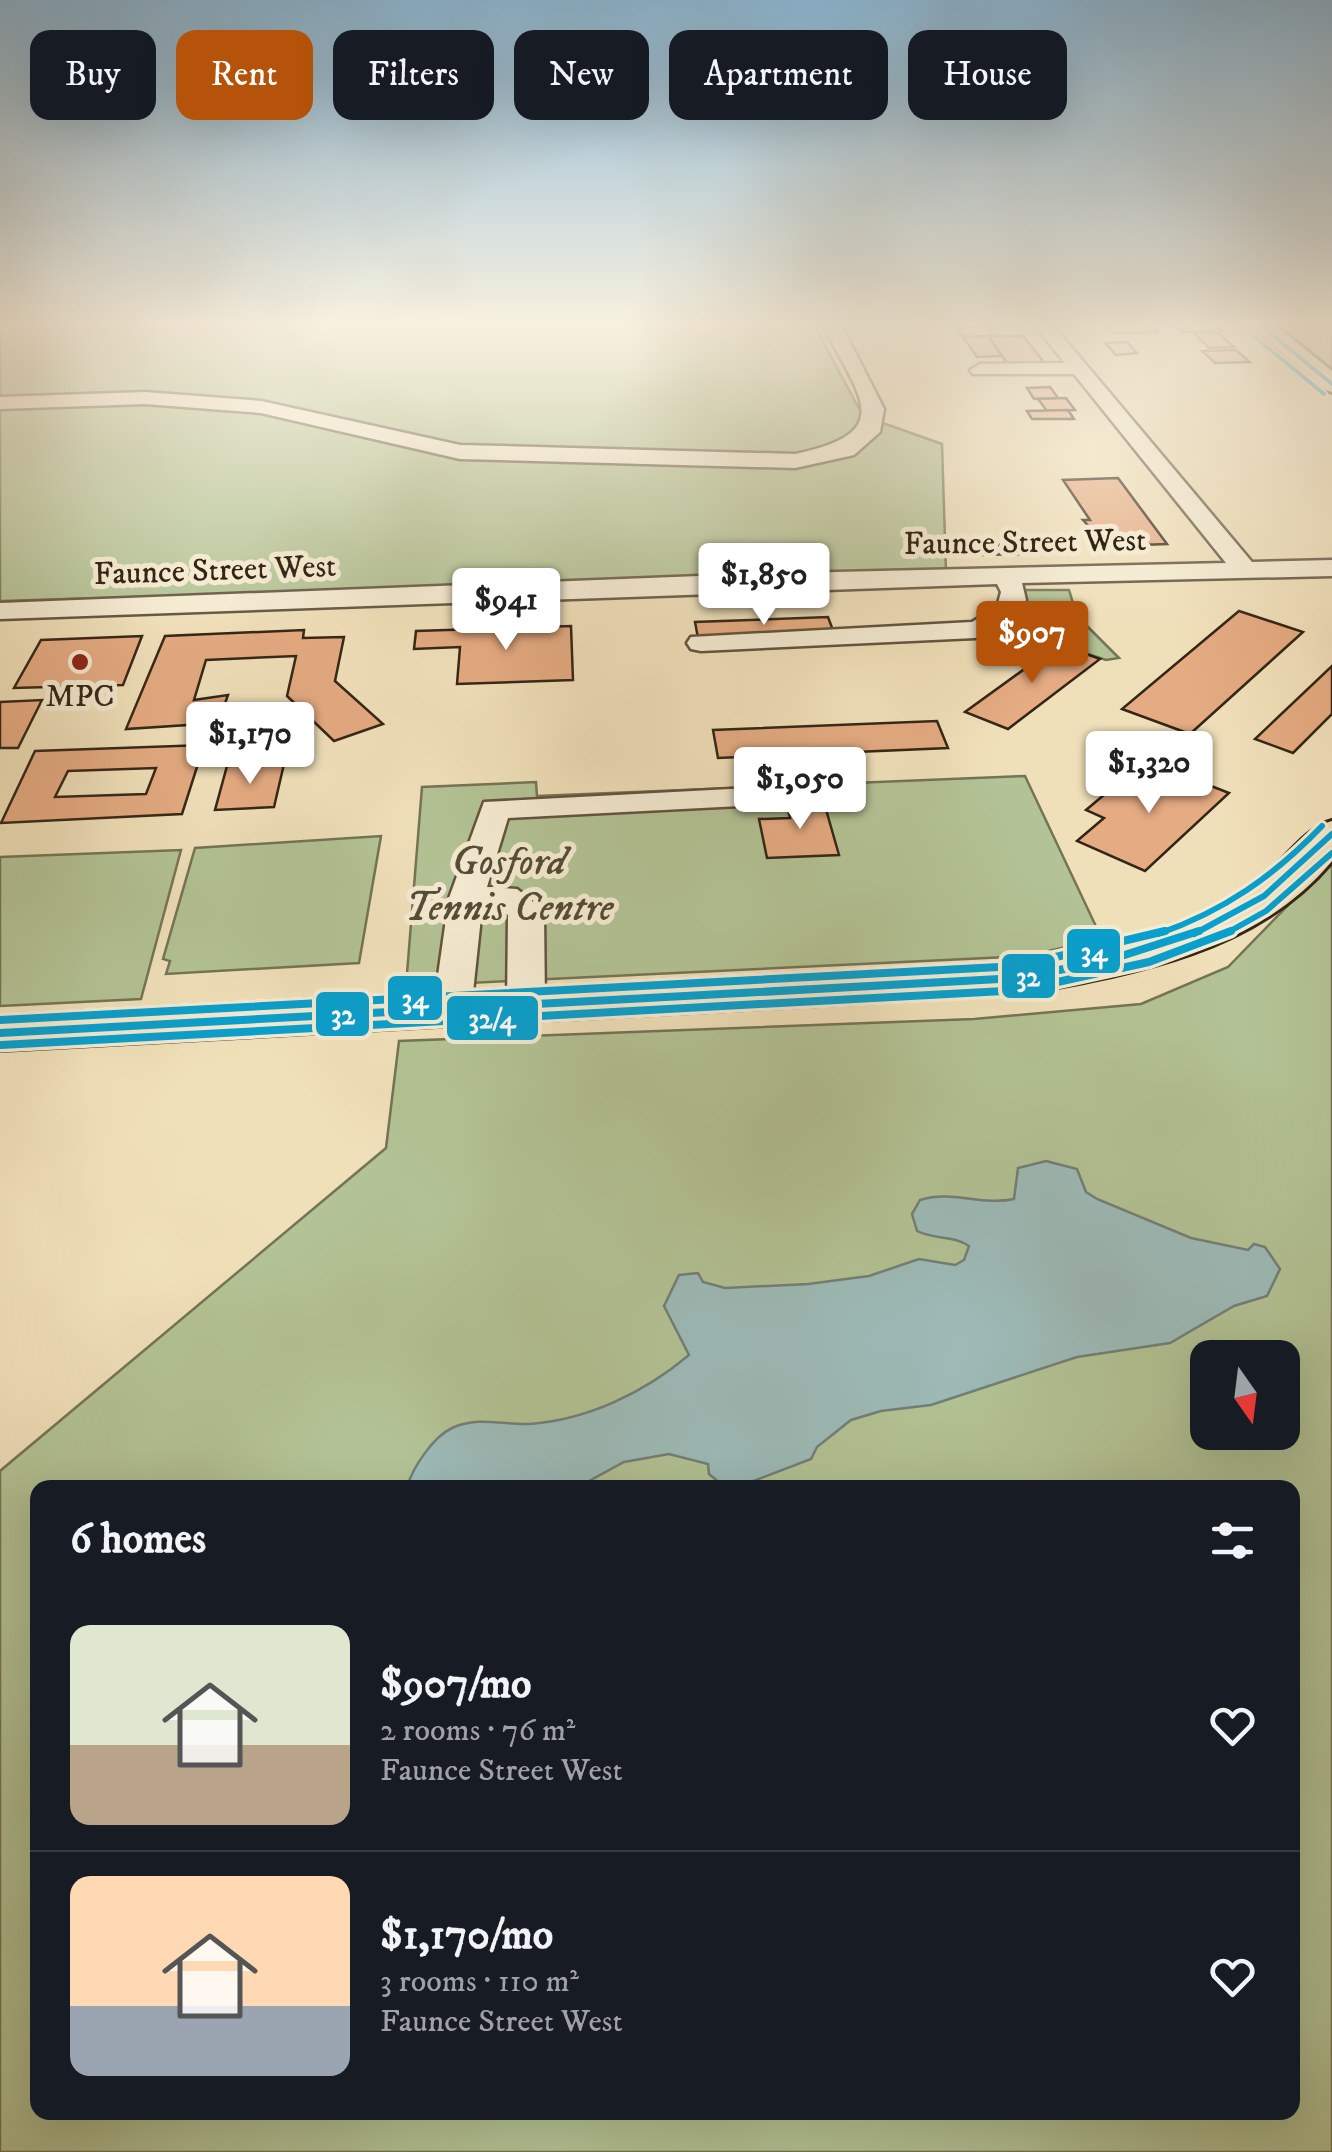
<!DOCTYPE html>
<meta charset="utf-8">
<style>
:root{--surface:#171b24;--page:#20242c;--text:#f1f3f6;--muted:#9ea1a6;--line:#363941;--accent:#b45309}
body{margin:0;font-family:"IM FELL DW Pica",serif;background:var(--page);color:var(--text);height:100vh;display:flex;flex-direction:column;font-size:38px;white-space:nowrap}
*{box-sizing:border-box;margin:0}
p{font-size:32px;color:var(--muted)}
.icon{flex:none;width:55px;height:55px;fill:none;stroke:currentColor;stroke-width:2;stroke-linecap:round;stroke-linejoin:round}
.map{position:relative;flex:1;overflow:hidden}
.panel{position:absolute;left:30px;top:1480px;width:1270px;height:640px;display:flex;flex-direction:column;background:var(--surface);border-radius:20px;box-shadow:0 10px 40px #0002}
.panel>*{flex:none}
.top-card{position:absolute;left:30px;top:30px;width:1272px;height:90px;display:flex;gap:20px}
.needle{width:65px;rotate:166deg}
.buttons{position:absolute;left:1190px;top:1340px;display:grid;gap:20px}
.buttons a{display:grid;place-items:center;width:110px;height:110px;border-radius:20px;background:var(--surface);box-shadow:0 10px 40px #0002;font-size:50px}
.price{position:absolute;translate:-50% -85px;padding:0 22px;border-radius:10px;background:#fff;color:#222;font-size:32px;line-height:65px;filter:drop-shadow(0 2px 5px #0008)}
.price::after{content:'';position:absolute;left:50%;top:60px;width:30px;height:22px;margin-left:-15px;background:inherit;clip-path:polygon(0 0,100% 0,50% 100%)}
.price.active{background:var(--accent);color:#fff}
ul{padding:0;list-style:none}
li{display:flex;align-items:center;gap:30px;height:250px;padding:0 40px}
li+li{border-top:2px solid var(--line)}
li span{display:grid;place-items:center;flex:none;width:280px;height:200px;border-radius:20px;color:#555}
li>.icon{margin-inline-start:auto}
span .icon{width:120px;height:120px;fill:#fffc;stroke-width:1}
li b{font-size:42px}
h2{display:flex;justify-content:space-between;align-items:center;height:120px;padding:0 40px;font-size:42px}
.chip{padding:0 35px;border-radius:20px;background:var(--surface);box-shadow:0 10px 40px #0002;font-size:35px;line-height:90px}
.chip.active{background:var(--accent);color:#fff}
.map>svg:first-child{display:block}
</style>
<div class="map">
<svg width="1332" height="2152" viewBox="0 0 1332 2152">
<rect width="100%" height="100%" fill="#f0e0ba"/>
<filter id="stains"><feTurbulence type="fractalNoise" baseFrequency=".002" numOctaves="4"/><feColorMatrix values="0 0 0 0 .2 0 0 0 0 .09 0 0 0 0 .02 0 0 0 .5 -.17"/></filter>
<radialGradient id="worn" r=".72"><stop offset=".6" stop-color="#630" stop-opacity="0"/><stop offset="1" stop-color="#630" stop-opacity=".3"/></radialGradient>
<g fill="#b3c395" stroke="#747456" stroke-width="2.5" fill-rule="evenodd">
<path d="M0,323H813L863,416L942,444L946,572L0,601Z"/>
<path d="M1273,323H1332V370Z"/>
<path d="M1025,590H1069L1077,616L1119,658L1106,660L1058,644L999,648L989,641Z"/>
<path d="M1025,776L1102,939L1026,956L406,986L422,787L536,782L537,796Z"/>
<path d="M381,836L359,963L166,974L170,961L163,959L195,848Z"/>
<path d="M181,850L141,999L0,1006V857Z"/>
<path d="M1332,860V2152H0V1471L386,1148L399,1041L974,1019L1141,1004L1228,967ZM1208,1358H1282V1432H1208ZM38,1488H1292V2112H38Z"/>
</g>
<path fill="#9dbbb8" stroke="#737f77" stroke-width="2.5" d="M1046,1161L1077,1169L1086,1192L1097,1199L1191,1238L1248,1250L1254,1244L1265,1247L1280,1269L1267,1296L1234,1306L1170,1343L1077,1357L931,1405L881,1411L851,1420L817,1447L811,1459L751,1482L720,1483L709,1474L708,1464L669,1454L624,1462L578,1487H407C413,1467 433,1437 452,1428C478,1416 502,1425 529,1424C588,1420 645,1392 689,1355L664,1306L679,1275L698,1273L703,1282L725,1288L808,1284L869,1276L919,1259L955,1265L964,1260L969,1246C953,1235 935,1240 917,1231L912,1214L920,1200C953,1190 981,1206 1014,1199L1018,1168Z"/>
<g fill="#e5ab82" stroke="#342616" stroke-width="2.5" fill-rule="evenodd">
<path d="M1103,323H1147L1158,332L1113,333Z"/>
<path d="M1172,323H1214L1223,331L1182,332Z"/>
<path d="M987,327L994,336L963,337L956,328Z"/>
<path d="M1218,333L1234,347L1209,348L1195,334Z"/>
<path d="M988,336H1023L1044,362L1007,363Z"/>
<path d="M988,336L1002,356L977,357L963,337Z"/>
<path d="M1127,342L1137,353L1116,355L1105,343Z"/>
<path d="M1236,350L1250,362L1215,363L1202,351Z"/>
<path d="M1050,387L1058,398L1034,399L1027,388Z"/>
<path d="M1066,398L1075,410L1047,411L1038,399Z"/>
<path d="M1068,410L1074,419H1032L1027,411Z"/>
<path d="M1118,478L1167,544L1107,546L1083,520H1090L1063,480Z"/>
<path d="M1017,544L1023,554L982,555L976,546Z"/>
<path d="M1239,611L1303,632L1190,734L1122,709Z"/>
<path d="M828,617L834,633L698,638L695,622Z"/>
<path d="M571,626L573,680L457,684L460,647L414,649L416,631Z"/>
<path d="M304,630L303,638L344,637L335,681L383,724L334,741L287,696L296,656L206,660L194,700L228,695L218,723L126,729L165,636Z"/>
<path d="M142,636L123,685L14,688L41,640Z"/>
<path d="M1059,644L1100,659L1008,729L965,712Z"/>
<path d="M1332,666V714L1293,753L1255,739Z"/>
<path d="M42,700L18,748H0V702Z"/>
<path d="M937,721L948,748L718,758L713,730Z"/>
<path d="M204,745L182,814L1,823L35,751ZM156,768L146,794L55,797L68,771Z"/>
<path d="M284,764L274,807L215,810L227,766Z"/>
<path d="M1135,769L1158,778L1168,769L1229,793L1145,871L1077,841L1104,818L1086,810Z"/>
<path d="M823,799L839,855L767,858L759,819L790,818L786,800Z"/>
</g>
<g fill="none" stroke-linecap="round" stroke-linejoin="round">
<defs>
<g id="minor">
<path d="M822,323H840L884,409L880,432L854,455L795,468L460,459L261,413L145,404L0,409V397L145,392L261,401L460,445L795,454C901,432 857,395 822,323Z"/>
<path d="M1033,323H1051L1252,562L1332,560V576L1022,583L1026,600C1015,623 999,632 975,638L701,651L691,649L687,643L691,637L972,622L997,607L1001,592L997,584L0,619V603L751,574L1226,563L1074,374H973L970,370L980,364L1065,363Z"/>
<path d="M806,785L817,788L822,795L817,802L508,818L487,887L517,889L544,911L545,1006L539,1015L526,1019L513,1015L507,1006L508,915L498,908H482L471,1011L465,1020L452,1024L439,1020L433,1011L449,898L484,802Z"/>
</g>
<g id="major">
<path d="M1246,323H1272L1332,371V392L1323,389Z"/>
<path d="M1332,821V861C1256,953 1130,974 1019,994L0,1050V1016L1019,962C1100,948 1181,934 1251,888C1278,870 1304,828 1332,821Z"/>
</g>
</defs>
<use href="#minor" stroke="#63543f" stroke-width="5"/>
<use href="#major" stroke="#342616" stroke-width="6"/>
<use href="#minor" fill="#f5ebd2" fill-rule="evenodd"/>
<use href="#major" fill="#f0e0ba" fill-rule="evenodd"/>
<defs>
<path id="bus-1-far2" d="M1258,323L1332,384"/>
<path id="bus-1-far1" d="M1194,934L1264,896L1332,834"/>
<path id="bus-1" d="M0,1033L1019,978L1109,960L1199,931"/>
<path id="bus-2-far2" d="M1250,333L1324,394"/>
<path id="bus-2-far1" d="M1225,934L1266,911L1332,853"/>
<path id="bus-2" d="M1,1045L1021,990L1149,962L1231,931"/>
<path id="bus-3-far1" d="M1158,934C1224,911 1274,876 1322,826"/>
<path id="bus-3" d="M0,1020L1018,966L1165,931"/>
</defs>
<use href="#bus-1-far2" stroke="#f5ebd2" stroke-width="8"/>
<use href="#bus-1-far1" stroke="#f5ebd2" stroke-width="12"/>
<use href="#bus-1" stroke="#f5ebd2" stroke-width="15"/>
<use href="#bus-2-far2" stroke="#f5ebd2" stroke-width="8"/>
<use href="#bus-2-far1" stroke="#f5ebd2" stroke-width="12"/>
<use href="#bus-2" stroke="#f5ebd2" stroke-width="15"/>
<use href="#bus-3-far1" stroke="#f5ebd2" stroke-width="12"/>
<use href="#bus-3" stroke="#f5ebd2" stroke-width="15"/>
<use href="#bus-1-far2" stroke="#08a0ce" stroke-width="4"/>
<use href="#bus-1-far1" stroke="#08a0ce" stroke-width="6"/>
<use href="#bus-1" stroke="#08a0ce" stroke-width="8"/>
<use href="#bus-2-far2" stroke="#08a0ce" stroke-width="4"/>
<use href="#bus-2-far1" stroke="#08a0ce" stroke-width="6"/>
<use href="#bus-2" stroke="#08a0ce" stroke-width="8"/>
<use href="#bus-3-far1" stroke="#08a0ce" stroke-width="6"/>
<use href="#bus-3" stroke="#08a0ce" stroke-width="8"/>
</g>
<linearGradient id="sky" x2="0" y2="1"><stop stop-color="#8ab7d5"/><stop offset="0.52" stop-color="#f8f1e0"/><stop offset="1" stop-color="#f8f1e0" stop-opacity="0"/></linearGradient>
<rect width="1332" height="624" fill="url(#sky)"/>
<circle fill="#8f2418" stroke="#f5ebd2" stroke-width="4" cx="80" cy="662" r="10"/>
<g text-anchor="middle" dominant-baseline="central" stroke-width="10" stroke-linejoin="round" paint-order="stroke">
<g font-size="32" fill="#342616" stroke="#f5ebd2">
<text transform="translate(1025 543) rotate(-1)">Faunce Street West</text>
<text transform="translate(215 571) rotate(-2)">Faunce Street West</text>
</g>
<g font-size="32" fill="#342616" stroke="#f5ebd2">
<text x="80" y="697">MPC</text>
</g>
<g font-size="40" font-style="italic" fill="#544d36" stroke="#f5ebd2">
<text x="509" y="863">Gosford<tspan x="509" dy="46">Tennis Centre</tspan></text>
</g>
</g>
<g stroke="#f5ebd2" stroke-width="4">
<rect x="1065" y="927" width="57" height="48" rx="10" fill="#08a0ce"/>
<rect x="1000" y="952" width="57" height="48" rx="10" fill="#08a0ce"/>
<rect x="386" y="974" width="58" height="48" rx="10" fill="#08a0ce"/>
<rect x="314" y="990" width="57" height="48" rx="10" fill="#08a0ce"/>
<rect x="445" y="994" width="95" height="48" rx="10" fill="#08a0ce"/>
</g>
<g font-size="28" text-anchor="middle" font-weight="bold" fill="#fff">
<text x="1094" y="961">34</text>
<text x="1028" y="986">32</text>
<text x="415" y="1008">34</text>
<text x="343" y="1024">32</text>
<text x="492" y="1028">32/4</text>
</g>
<rect width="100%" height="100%" filter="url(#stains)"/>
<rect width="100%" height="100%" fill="url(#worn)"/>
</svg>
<div class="buttons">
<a><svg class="needle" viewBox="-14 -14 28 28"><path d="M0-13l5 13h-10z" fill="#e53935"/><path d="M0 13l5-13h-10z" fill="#9ea1a6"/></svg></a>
</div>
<b class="price" style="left:764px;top:628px">$1,850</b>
<b class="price" style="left:506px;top:653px">$941</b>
<b class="price active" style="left:1032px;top:686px">$907</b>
<b class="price" style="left:250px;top:787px">$1,170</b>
<b class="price" style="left:1149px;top:816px">$1,320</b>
<b class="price" style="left:800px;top:832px">$1,050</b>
<div class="top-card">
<a class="chip">Buy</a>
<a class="chip active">Rent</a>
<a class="chip">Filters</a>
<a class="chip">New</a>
<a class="chip">Apartment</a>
<a class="chip">House</a>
</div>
<section class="panel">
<h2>6 homes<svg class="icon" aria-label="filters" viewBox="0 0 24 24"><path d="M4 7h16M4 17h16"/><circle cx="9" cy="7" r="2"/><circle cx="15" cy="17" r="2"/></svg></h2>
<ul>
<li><span style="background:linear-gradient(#dfe7d0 60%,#b9a48a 0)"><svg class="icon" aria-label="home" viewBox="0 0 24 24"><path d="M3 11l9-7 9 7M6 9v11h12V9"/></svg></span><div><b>$907/mo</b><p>2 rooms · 76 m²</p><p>Faunce Street West</p></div><svg class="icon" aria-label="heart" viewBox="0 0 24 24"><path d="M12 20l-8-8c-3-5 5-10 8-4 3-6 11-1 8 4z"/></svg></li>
<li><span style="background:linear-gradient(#ffd9b3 65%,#9aa5b1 0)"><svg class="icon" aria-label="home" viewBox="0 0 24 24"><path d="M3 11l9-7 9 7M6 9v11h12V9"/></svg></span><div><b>$1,170/mo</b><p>3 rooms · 110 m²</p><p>Faunce Street West</p></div><svg class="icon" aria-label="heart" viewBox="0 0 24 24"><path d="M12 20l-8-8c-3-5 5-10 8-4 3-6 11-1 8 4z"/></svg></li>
</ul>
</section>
</div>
